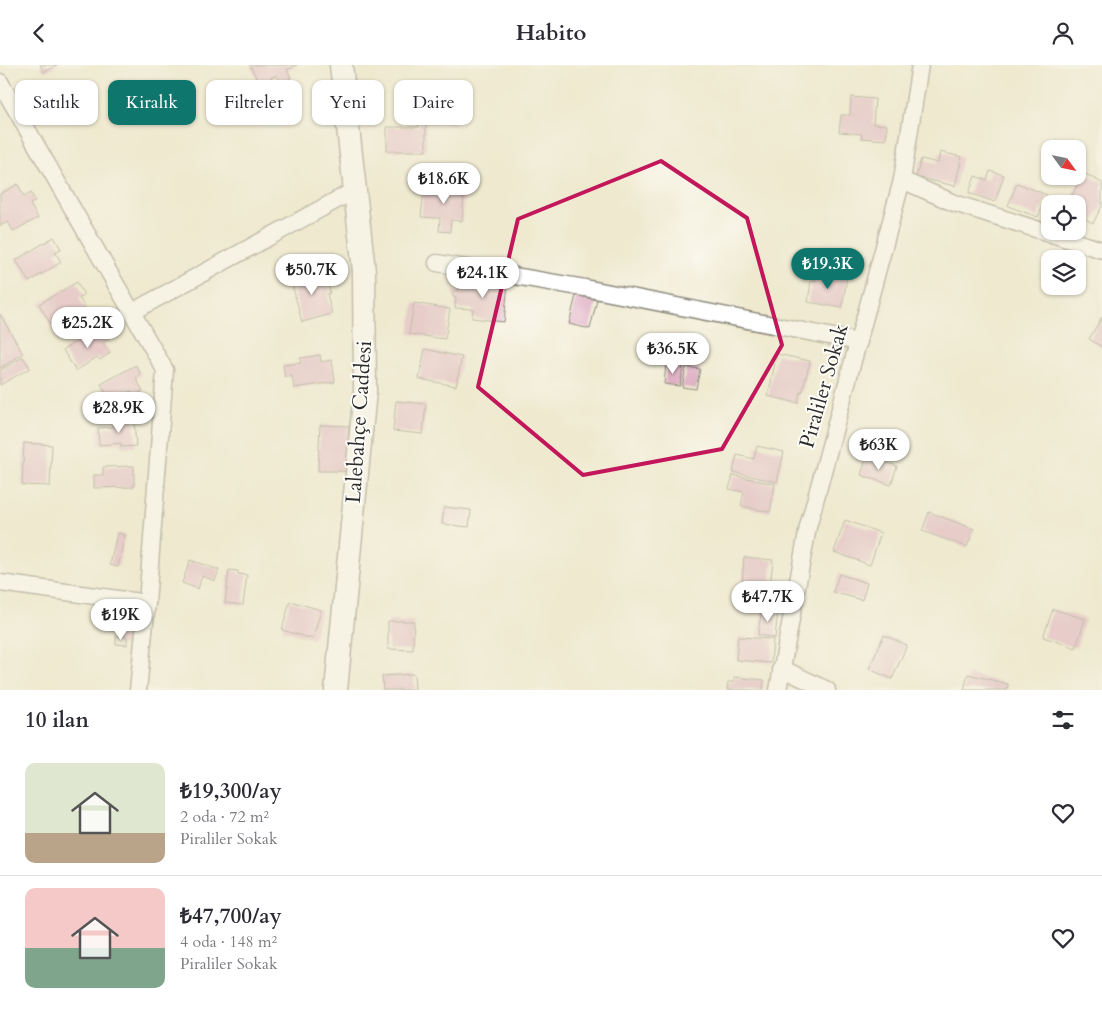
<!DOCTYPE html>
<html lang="tr">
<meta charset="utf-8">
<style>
:root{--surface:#fff;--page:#f2f2f3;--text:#2b2b33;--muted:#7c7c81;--line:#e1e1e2;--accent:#0f766e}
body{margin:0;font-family:Cardo,serif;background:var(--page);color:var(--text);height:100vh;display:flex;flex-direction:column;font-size:19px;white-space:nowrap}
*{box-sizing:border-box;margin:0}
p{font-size:16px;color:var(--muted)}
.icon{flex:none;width:28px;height:28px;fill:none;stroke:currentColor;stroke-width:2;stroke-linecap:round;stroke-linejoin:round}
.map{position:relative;height:625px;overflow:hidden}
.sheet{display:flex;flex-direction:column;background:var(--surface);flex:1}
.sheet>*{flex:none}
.banner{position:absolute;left:15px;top:15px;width:500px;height:45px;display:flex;gap:10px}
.needle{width:32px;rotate:123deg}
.tools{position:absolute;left:1041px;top:75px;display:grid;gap:10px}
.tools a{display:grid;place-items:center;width:45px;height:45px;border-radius:10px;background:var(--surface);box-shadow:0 1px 4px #0004;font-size:25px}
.price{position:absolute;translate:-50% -42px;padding:0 11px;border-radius:18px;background:#fff;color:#222;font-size:16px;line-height:32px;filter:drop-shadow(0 1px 2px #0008)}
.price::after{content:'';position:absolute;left:50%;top:30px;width:15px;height:11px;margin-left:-8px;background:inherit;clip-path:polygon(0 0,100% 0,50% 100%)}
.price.active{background:var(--accent);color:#fff}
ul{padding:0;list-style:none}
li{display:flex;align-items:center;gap:15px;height:125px;padding:0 25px}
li+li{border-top:1px solid var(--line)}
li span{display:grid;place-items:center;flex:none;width:140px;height:100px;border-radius:10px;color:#555}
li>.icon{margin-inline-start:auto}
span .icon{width:60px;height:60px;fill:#fffc;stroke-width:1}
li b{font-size:21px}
h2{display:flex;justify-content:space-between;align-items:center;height:60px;padding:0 25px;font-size:21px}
.chip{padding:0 18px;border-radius:10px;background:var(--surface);box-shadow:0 1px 4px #0004;font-size:18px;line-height:45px}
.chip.active{background:var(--accent);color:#fff}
header{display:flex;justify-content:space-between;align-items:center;height:65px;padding:0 25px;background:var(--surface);font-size:22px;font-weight:700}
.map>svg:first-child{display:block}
</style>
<header><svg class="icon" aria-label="back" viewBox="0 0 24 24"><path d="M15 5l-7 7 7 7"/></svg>Habito<svg class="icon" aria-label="person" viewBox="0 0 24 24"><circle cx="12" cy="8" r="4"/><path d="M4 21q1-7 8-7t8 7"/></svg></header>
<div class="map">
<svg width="1102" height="625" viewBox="0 0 1102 625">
<rect width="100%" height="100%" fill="#fdfcf7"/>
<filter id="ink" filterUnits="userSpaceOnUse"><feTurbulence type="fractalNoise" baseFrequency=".02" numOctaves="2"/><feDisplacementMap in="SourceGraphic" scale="10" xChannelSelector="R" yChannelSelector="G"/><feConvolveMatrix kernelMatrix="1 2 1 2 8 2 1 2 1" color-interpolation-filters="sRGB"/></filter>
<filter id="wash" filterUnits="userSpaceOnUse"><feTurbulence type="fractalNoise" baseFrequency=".0096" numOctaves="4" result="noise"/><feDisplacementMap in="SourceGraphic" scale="20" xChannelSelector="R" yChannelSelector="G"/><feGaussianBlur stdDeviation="1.12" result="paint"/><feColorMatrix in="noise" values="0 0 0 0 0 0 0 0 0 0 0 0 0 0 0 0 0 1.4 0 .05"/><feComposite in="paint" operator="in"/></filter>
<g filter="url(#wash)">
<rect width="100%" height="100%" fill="#efe9cf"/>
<g id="blocks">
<g fill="#dda8c0">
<path d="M40,0H57L44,7Z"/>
<path d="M250,0H297L287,5L291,13L281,18L277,10L259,19Z"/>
<path d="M851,32L875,34L873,59L887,60L886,75L861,73L862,69L839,67L841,50H850Z"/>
<path d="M419,36H454V59H426V86H387V62H419Z"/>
<path d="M940,87L962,92L955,121L916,112L921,94L938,98Z"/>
<path d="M990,106L1004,110L995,137L969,128L975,111L987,115Z"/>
<path d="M1084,108L1102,118V141L1093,158L1078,150V139H1067Z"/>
<path d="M444,115L455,116L454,128H464L462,156L451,155L450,167L439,166L440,153L421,152L424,124L443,126Z"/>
<path d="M1017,118L1047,130L1038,152L1008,141Z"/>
<path d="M18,119L24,132L31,128L35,136L30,139L38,153L13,166L8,157L0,161V129Z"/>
<path d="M54,172L61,184L55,187L61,197L29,217L16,195Z"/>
<path d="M325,205L330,228L327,229L332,249L302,257L291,215Z"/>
<path d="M816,208L847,212L842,243L808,237L811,216L815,217Z"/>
<path d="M460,215L508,219L504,257L472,253L473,244L455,243L456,233L453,232V226H459Z"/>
<path d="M77,217L84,230L79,233L85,243L52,262L39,239Z"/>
<path d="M576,230L597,235L590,264L569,259Z"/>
<path d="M414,238L450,244L445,274L409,269Z"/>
<path d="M0,249L23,289L0,303Z"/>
<path d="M1102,252V282L1089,274Z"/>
<path d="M100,261L109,274L103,278L110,288L100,295L97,292L76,306L63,285Z"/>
<path d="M425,284L462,292L456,321L419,314Z"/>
<path d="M777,289L810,296L802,328L800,327L798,338L768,331Z"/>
<path d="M320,290L321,297L332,295L335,317L294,323L292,311L285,312L283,300L301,298L300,293Z"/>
<path d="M23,292L30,303L0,320V305Z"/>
<path d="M666,299L683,301L680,321L664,319Z"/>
<path d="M136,300L141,310L136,313L143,326L133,331L131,326L124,330L126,334L123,336L120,330L110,336L101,319Z"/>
<path d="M686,302L700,304L696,324L682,322Z"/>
<path d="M396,336L426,339L423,369L393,366Z"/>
<path d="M134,355L136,381L121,382V378L99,380L98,363L114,362L113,357Z"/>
<path d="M320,360L349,361L347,406H318Z"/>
<path d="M24,378L52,380L50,421L22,420Z"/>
<path d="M757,381L784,387L777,417L733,407L737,390L754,394Z"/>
<path d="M867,391L897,401L891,420L861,410Z"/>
<path d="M134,401V422L94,423V410H103V402Z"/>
<path d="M733,410L775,419L770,447L741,441L744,427L729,424Z"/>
<path d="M444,442L471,445L469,462L442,459Z"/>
<path d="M929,447L974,464L967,482L922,466Z"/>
<path d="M845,455L881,468L870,500L834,487Z"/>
<path d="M117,468L125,470L118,502L110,500Z"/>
<path d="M744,492L773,495L770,522L742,520Z"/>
<path d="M190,495L219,505L215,516L202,511L198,524L182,518Z"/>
<path d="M229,505L238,506V509L247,510L243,540L225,538Z"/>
<path d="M839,509L867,518L862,535L833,527Z"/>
<path d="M290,536L321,545L313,574L282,565Z"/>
<path d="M95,538L129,541L128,551L94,548Z"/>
<path d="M762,542L778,545L775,573L758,570Z"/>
<path d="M1053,544L1085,554L1076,583L1043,572Z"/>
<path d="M388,556H414L413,585L388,584Z"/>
<path d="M884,570L907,580L892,614L869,604Z"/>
<path d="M116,571L127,572V580L116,579Z"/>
<path d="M738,572L773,574L771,598L736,595Z"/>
<path d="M414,609L415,625H383L382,611Z"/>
<path d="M968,609L1008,619L1007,625H964Z"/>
<path d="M734,612L764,615L763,625H727L728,617H734Z"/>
</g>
</g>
</g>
<g filter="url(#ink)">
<use href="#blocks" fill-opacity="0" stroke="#8d8a7d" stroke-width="1"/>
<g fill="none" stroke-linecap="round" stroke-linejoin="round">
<defs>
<g id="street">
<path d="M0,17L165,305L147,538L138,625"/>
<path d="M902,115L954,138L1102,185"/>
<path d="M437,198L585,223L859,277"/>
<path d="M132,247L355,125"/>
<path d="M0,518L147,538"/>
<path d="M781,603L827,625"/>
<path d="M778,625L808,462L902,115L920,0"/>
</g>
<path id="secondary" d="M336,625L365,326L364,206L341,0"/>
</defs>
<use href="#street" stroke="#8d8a7d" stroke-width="19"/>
<use href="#secondary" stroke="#8d8a7d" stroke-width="25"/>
<use href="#street" stroke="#fff" stroke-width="16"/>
<use href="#secondary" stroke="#fff" stroke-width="22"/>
</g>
</g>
<path d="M0 0H1102V625H0ZM661,96L747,153L782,280L722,384L583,410L478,322L518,154Z" fill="#efe9cf" fill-opacity=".55" fill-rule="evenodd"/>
<path fill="none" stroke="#c2185b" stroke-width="4" stroke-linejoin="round" d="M661,96L747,153L782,280L722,384L583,410L478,322L518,154Z"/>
<g text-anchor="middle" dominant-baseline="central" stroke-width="4" stroke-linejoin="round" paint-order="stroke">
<g font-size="21" fill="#2b2b2b" stroke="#fdfcf7">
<text transform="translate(824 321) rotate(-74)">Piraliler Sokak</text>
<text transform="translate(359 357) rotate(-86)">Lalebahçe Caddesi</text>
</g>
</g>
</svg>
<div class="tools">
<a><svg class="needle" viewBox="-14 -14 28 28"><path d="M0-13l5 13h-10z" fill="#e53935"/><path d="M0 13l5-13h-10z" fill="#7c7c81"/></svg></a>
<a><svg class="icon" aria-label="locate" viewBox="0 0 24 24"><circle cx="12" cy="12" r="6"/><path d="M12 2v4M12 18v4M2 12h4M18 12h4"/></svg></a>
<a><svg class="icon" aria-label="layers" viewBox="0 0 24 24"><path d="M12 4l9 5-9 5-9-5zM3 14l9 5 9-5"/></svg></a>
</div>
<b class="price" style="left:444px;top:140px">₺18.6K</b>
<b class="price active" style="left:828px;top:225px">₺19.3K</b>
<b class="price" style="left:312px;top:231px">₺50.7K</b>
<b class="price" style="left:483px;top:234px">₺24.1K</b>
<b class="price" style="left:88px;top:284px">₺25.2K</b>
<b class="price" style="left:673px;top:310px">₺36.5K</b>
<b class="price" style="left:119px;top:369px">₺28.9K</b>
<b class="price" style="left:879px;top:406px">₺63K</b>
<b class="price" style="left:768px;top:558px">₺47.7K</b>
<b class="price" style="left:121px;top:576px">₺19K</b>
<div class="banner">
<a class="chip">Satılık</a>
<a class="chip active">Kiralık</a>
<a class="chip">Filtreler</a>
<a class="chip">Yeni</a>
<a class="chip">Daire</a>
</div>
</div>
<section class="sheet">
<h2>10 ilan<svg class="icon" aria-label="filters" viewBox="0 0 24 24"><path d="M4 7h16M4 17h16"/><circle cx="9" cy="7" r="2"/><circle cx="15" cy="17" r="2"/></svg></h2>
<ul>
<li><span style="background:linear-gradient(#dfe7d0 70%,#b9a48a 0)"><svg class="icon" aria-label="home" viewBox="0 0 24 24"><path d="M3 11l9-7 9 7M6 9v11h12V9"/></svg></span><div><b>₺19,300/ay</b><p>2 oda · 72 m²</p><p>Piraliler Sokak</p></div><svg class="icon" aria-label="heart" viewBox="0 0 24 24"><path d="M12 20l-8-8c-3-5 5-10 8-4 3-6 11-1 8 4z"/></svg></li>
<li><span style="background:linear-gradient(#f6c9c9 60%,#7fa58c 0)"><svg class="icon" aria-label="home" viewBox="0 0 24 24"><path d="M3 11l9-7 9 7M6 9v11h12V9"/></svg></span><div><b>₺47,700/ay</b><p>4 oda · 148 m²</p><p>Piraliler Sokak</p></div><svg class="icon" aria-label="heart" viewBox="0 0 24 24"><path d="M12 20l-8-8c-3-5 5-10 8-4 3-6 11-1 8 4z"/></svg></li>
</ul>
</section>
